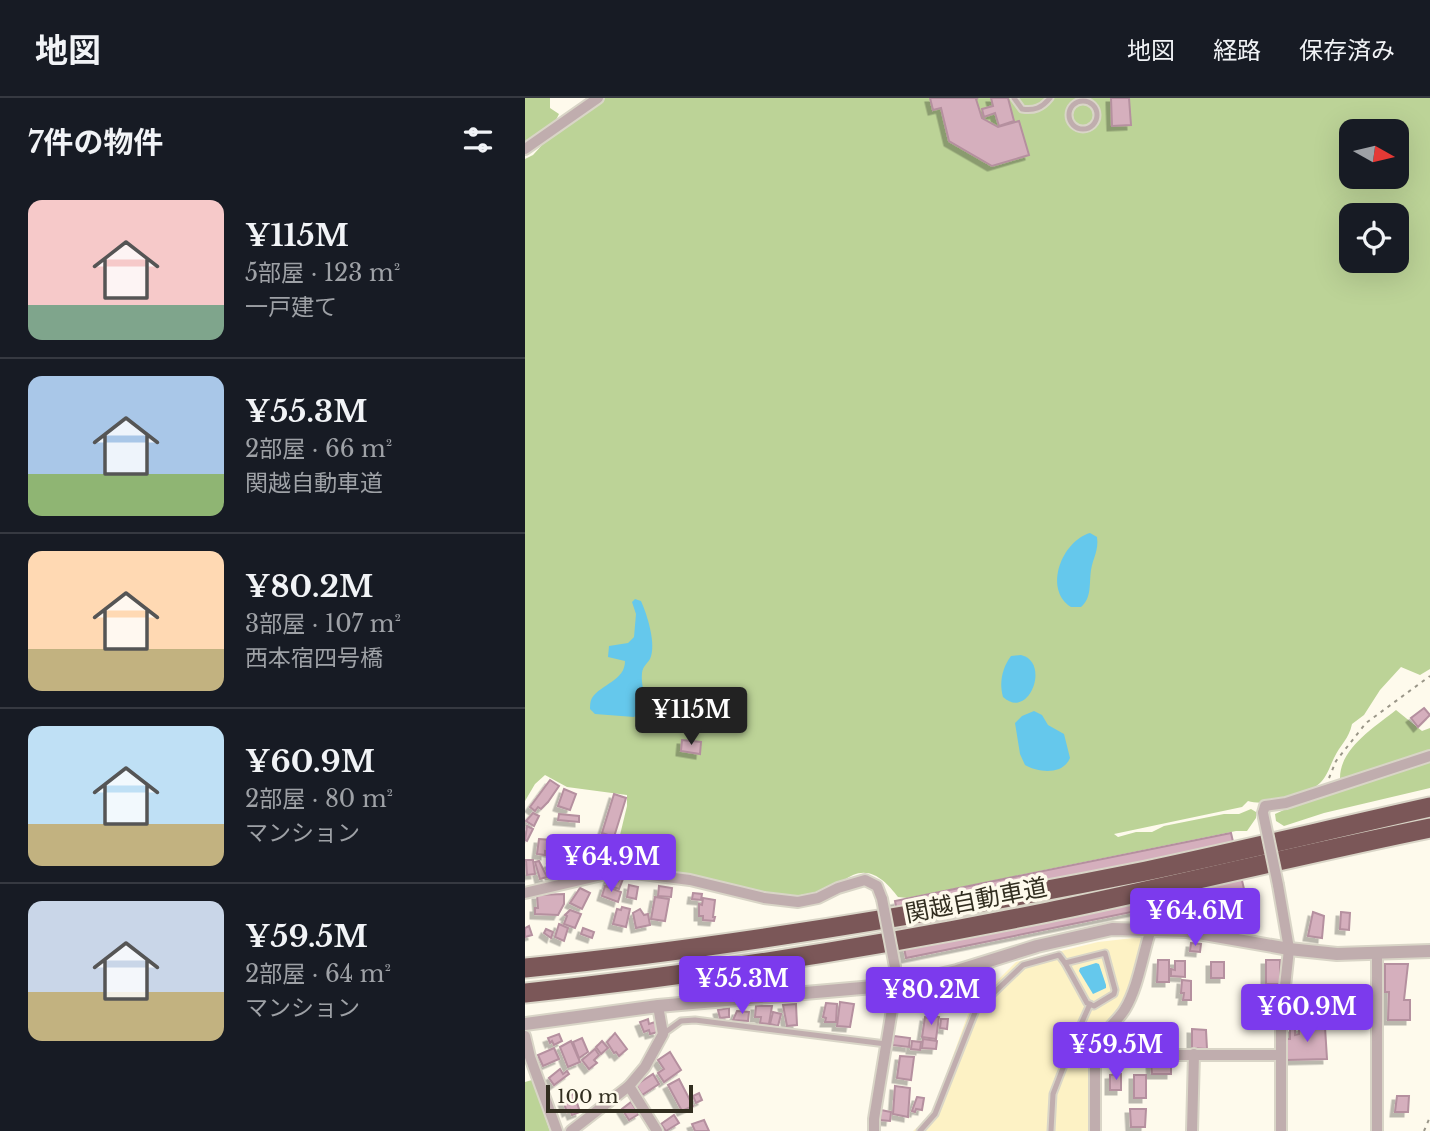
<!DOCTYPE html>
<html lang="ja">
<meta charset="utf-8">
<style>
:root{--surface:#171b24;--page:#20242c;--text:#f1f3f6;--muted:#9ea1a6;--line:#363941;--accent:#7c3aed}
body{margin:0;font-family:"Libre Baskerville","Noto Sans JP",serif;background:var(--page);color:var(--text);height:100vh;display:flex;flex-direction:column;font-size:26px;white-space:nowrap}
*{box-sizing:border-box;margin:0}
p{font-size:23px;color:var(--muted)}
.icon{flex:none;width:38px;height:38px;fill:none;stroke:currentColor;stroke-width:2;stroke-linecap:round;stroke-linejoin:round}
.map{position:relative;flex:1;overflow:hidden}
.panel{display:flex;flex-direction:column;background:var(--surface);width:525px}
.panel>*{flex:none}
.needle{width:46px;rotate:98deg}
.tools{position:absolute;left:814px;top:21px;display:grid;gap:14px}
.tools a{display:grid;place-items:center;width:70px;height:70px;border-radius:14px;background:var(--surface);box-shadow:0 7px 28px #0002;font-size:35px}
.scale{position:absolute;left:21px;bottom:18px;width:147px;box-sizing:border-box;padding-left:7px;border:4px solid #322e20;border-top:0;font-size:19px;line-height:24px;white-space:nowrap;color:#322e20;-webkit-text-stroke:5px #fefaec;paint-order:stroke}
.price{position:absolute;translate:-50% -60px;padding:0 16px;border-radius:7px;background:var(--accent);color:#fff;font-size:23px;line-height:46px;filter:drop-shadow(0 2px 4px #0008)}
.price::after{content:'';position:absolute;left:50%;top:42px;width:21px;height:16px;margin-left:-10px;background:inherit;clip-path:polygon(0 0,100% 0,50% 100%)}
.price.active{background:#222;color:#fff}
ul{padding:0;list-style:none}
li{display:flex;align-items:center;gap:21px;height:175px;padding:0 28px}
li+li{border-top:2px solid var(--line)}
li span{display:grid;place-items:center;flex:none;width:196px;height:140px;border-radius:14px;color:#555}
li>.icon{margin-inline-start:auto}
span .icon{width:84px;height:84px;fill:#fffc;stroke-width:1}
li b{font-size:30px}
h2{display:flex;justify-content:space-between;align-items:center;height:84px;padding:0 28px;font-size:30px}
header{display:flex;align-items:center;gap:42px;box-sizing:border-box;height:98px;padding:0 35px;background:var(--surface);border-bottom:2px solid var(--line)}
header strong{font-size:33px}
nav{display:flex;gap:38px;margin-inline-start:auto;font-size:24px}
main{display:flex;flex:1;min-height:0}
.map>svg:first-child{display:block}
</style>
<header>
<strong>地図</strong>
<nav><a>地図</a><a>経路</a><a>保存済み</a></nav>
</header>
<main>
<section class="panel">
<h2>7件の物件<svg class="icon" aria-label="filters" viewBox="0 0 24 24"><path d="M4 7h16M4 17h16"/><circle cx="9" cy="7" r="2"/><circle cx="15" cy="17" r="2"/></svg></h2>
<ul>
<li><span style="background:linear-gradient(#f6c9c9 75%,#7fa58c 0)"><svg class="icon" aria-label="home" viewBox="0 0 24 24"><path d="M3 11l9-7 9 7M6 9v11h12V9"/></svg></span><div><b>¥115M</b><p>5部屋 · 123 m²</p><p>一戸建て</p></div></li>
<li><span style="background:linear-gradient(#a9c7e8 70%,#8fb573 0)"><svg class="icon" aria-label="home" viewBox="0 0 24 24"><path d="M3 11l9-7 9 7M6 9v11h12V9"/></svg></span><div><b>¥55.3M</b><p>2部屋 · 66 m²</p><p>関越自動車道</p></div></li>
<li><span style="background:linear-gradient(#ffd9b3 70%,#c2b280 0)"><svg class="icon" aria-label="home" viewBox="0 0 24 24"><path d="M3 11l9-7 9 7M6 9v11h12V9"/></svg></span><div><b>¥80.2M</b><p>3部屋 · 107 m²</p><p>西本宿四号橋</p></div></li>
<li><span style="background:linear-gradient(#bfe0f5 70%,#c2b280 0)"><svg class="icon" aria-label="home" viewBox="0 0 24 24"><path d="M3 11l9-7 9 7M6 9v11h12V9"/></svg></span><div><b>¥60.9M</b><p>2部屋 · 80 m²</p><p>マンション</p></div></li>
<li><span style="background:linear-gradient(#c9d6e8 65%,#c2b280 0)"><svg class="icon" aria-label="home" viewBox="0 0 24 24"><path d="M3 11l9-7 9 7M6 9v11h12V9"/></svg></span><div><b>¥59.5M</b><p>2部屋 · 64 m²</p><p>マンション</p></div></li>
</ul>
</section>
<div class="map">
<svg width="905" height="1033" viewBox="0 0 905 1033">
<defs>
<filter id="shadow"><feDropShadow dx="-4.5" dy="4.5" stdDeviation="0" flood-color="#0004"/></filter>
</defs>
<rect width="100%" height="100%" fill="#fefaec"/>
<path fill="#fdf2c5" d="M617,839L619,842L602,897L596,909L569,943L565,1033H388L407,1016L443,916L455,900L491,864L573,844Z"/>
<g fill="#bcd397" fill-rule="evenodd">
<path d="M0,0H25V10L34,16L30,24L0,47Z"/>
<path d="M78,0H905V571L895,577L876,569L855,592L839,617L827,626C824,641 815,647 809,660C805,668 802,678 796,684C783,698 741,709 723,703L717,709L589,736L593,739L611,734H627L639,728L699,716H714L726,711L731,714V720L722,733H711L382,800L373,799C362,785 348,769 328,777C321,780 316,785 309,788C295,794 281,796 266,799L156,778C138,770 110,771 90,767L83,756L86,743L95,737L102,708V697L42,689L20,677L10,686L0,703V61L8,57L28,35ZM826,33H872V79H826ZM826,117H872V163H826Z"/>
<path d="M871,612L897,633L905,630V654L836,678L815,680C815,650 850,629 871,612Z"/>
<path d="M905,660V690L799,715L759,728L751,723L750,716L761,711Z"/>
<path d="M7,982L25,1033H0V984Z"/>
</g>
<g fill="#65c8ec">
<path d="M829,79H860L845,91H838Z"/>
<path d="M565,435L572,439C574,452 568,460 566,472C564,485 567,500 556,509H546C518,491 537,443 565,435Z"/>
<path d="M110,501L116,503C122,516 132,547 125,561C122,566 118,568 117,575C115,594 128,605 109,619L70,616L65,611C65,608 65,603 67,600C76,586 100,583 100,563L83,559L84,548L103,545L109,539L111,516L107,504Z"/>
<path d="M496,557C526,564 504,623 478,599C474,585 477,570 486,558Z"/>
<path d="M509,613L517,617L523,627L539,636L545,660C538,677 514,675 500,667L495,656L490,625L497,618Z"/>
<path d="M571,865L574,866L581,887V890L568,896L554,873L555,870Z"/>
</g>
<g fill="#d5afbd" stroke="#b5909f" stroke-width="2" filter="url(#shadow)">
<path d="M405,0H453L451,1L457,20L473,29L494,23L504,57L467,68L424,43L416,10L408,12Z"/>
<path d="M466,0H483L489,23L474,28L470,15L459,19L457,11L468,8Z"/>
<path d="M586,0H604L606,27L587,28Z"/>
<path d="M899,610L905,617L893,629L886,620Z"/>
<path d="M157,642L176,644L175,656L156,653Z"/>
<path d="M25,682L34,688L23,704L16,711L13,709L10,713L5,709Z"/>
<path d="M39,691L51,696L45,712L33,708Z"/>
<path d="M89,696L101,700L89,739L77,735Z"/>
<path d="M8,715L14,718L9,728L1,723Z"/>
<path d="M34,716L54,718V724L33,722Z"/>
<path d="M2,728L8,731L2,743L0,742Z"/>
<path d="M706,735L719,791L381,860L370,803Z"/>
<path d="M14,741L27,742L25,754L20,753V757L12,756Z"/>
<path d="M36,757L46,758L44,773L34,772Z"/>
<path d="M48,761L57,762L55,775L46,773Z"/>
<path d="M1,762H8L10,776L2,777Z"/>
<path d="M58,762L70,764L69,773L57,772Z"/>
<path d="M14,763L22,779L15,781L10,764Z"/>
<path d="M29,764L31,776L25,777L22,766Z"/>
<path d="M84,780L93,783L94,780L98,781L94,791L82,787Z"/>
<path d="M104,787L113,789L111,801L102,799Z"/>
<path d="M80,788L96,794L93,804L77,798Z"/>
<path d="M134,788L147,790L146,799L133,798Z"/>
<path d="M55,790L65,795L57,811L45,805Z"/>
<path d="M168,795L177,796L176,802L167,801Z"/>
<path d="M39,796V806L33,817L10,816V810H13L12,797Z"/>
<path d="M130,799L144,801L140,823L126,821Z"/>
<path d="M178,800L190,802L188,819H190L189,823L178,822V818H174V806L177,807Z"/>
<path d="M97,809L105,811L101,829L88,826L92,811L96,812Z"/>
<path d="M115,811L119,817L123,816L125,827L111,830L108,815Z"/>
<path d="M45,812L56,816L50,830L39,826L42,818L40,817Z"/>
<path d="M788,814L799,818L797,840L783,838Z"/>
<path d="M816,814L825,815L824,832L815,831Z"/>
<path d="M34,826L43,830L39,843L30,839Z"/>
<path d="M4,828L7,837L0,839V830Z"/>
<path d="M58,830L69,834L67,840L56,836Z"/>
<path d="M21,831L28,834L26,840L19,835Z"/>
<path d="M666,845L676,846L675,854L665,853Z"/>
<path d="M633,862H644V884H632Z"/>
<rect x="741" y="862" width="14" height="24"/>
<path d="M650,863H660V879L646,878V871L650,872Z"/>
<rect x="686" y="864" width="13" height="16"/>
<path d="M860,866H883L879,902H885V922H863L864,894H860Z"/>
<path d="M657,882L666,883V902H658L659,895H656Z"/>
<path d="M738,901L752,902L751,918L739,915L737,912Z"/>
<path d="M315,904L329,906L325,929L312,928Z"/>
<path d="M301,905L312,906L311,924H300L301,920L298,919Z"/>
<path d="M271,906L272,927L262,928L258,907Z"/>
<path d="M231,908H247L244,926L235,925L236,919H230Z"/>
<path d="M204,910V919L195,920L193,912Z"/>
<path d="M212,913L224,914L223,923L208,922Z"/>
<path d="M248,914L256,916L253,928L245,926Z"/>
<path d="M403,917L414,919L411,941L397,939L400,919L403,920Z"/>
<path d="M123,921L124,926L130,924L133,934L125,936L124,932L119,934L115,924Z"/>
<path d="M416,921H423L422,931L415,930Z"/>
<path d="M774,929H800L802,961L762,962L759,941H765V930H770V937L774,936Z"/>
<path d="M667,931L681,932L682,951L667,950Z"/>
<path d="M90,935L102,951L94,958L91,954L89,955L82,944Z"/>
<path d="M34,936L37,943L29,947L27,943L25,945L23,940Z"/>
<path d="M369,938L385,940L384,949L367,947Z"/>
<path d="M57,940L63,954L54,960L48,944Z"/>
<path d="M398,941L412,943L411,951L397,950Z"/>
<path d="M46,943L55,964L43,969L35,949Z"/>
<path d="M77,943L83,950L76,956L71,949Z"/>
<path d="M387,943L396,944L395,952L386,951Z"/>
<path d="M29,950L34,961L18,968L13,957Z"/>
<path d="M70,951L74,957L69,962L72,965L64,971L57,962Z"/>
<path d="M145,954L156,972L139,984L133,975L139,971L133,962Z"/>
<path d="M375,958L389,959L386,982L372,980Z"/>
<path d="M646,964V976H627L626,965Z"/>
<path d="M35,971L38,976L42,973L44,976L29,987L24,980Z"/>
<path d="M128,976L134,986L117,997L111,987Z"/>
<path d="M596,976V992H585V977Z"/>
<rect x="609" y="977" width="12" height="23"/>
<path d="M154,981L168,1008L157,1013L143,987Z"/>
<path d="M370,988L385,990L383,1019L368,1016Z"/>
<path d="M174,995L177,1002L171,1005L168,998Z"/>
<path d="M49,996L55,1014L47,1017L45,1012L42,1014L37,1000Z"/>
<path d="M872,998H884L883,1014H870Z"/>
<path d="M392,999L399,1000L397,1012L391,1011L390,1014L387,1013Z"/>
<path d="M106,1004L114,1016L104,1022L97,1011Z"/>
<path d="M605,1011H621L620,1029H606Z"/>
<path d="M356,1012L366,1014L365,1023L355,1022Z"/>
<path d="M149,1017L154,1025L141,1033L136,1026Z"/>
<path d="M179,1022L184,1033H170L167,1026Z"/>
</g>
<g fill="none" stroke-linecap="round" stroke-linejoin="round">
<defs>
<g id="service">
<path d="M489,0L497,11C509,13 517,10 525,0"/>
<circle cx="558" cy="17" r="14"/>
<path d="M580,855L590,892L589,896L569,908L562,905L540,865Z"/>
<path d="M138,936L156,923L170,922L361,946"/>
<path d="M395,1033L410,1016L451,912L498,867L534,857L540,865"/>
<path d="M526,1033L528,996L548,944L565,906"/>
</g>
<g id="minor">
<path d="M0,51L73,0"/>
<path d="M738,715L740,708L761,705L905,658"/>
<path d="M753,787L764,851L756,926V1033"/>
<path d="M0,795L94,773L165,782L239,800L273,804L293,800L313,790L340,782L352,788L357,801"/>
<path d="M0,938L5,959L32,1033"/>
<path d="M570,957C570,939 592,925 600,911C613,890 618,855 626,831"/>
<path d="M104,988L132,1033"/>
<path d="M46,1033L104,988L120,969L138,936L133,908"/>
<path d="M349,1033V1021L371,887L370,869"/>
<path d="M570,1033V957H756"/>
<path d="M667,1033L669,956"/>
<path d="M852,1033V856"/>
</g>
<path id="tertiary" d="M0,926L133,908L371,887L432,873L512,848L587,831L662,833L764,851L812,856L905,853"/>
<g id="motorway">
<path d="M0,870C208,849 416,814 621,773C716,753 810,730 905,709"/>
<path d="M0,895C175,877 350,849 523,814C650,788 777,756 905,730"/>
</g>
</defs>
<use href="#service" stroke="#d9d5c7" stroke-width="9"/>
<use href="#minor" stroke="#d9d5c7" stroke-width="14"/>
<use href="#tertiary" stroke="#d9d5c7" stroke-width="16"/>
<use href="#motorway" stroke="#d9d5c7" stroke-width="23"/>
<g stroke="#9a9688" stroke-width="2" stroke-dasharray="3.5 5" stroke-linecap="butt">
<path d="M804,680L811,663L841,625L905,578"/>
<path d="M899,1033L905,1019"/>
</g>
<use href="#service" stroke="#c0adae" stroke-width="5"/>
<use href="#minor" stroke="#c0adae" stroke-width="10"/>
<use href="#tertiary" stroke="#c0adae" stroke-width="12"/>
<use href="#motorway" stroke="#7b5758" stroke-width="19"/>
<defs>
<g id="minor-bridge">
<path d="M738,715L753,787"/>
<path d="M357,801L370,869"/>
</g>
</defs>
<use href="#minor-bridge" stroke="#d9d5c7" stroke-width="14" stroke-linecap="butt"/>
<use href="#minor-bridge" stroke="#c0adae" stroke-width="10"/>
</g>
<g text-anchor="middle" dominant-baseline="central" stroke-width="7" stroke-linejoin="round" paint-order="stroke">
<g font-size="24" fill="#322e20" stroke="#fefaec">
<text transform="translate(451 802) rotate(-11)">関越自動車道</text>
</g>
</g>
</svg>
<div class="tools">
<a><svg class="needle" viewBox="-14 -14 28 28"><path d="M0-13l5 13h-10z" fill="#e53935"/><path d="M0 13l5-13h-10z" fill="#9ea1a6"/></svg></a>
<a><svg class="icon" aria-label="locate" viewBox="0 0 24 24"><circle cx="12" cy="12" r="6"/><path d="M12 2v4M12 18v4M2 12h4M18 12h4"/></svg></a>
</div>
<div class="scale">100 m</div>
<b class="price active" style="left:166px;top:649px">¥115M</b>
<b class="price" style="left:86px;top:796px">¥64.9M</b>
<b class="price" style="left:670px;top:850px">¥64.6M</b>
<b class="price" style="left:217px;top:918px">¥55.3M</b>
<b class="price" style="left:406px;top:929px">¥80.2M</b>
<b class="price" style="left:782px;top:946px">¥60.9M</b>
<b class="price" style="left:591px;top:984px">¥59.5M</b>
</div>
</main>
